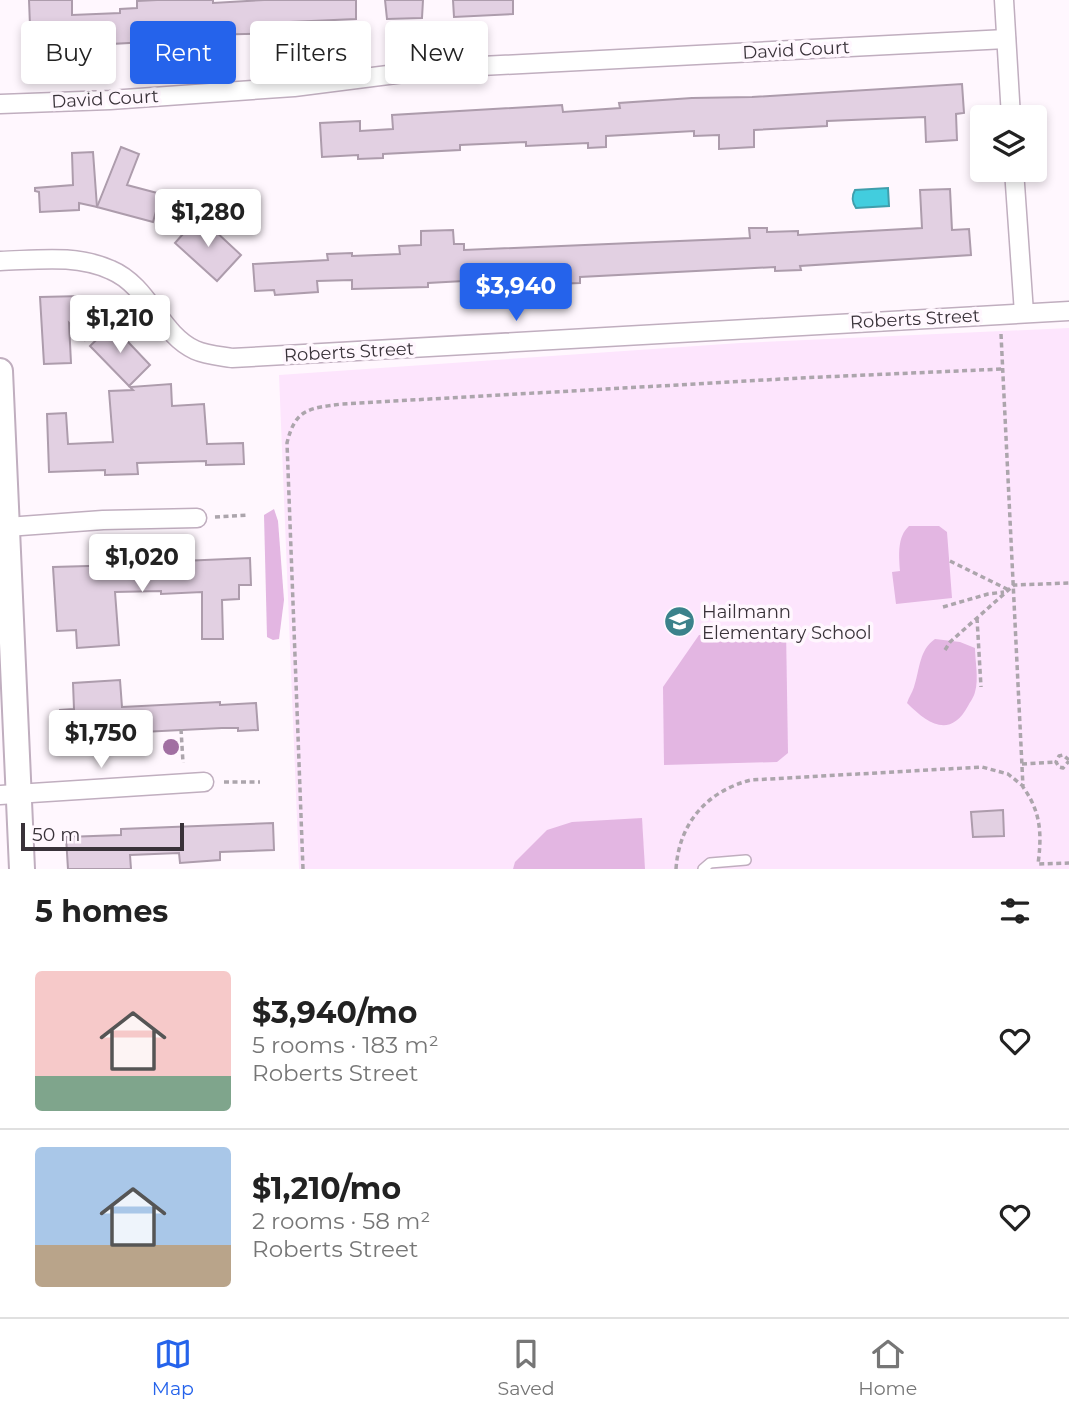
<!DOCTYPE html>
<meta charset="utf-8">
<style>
:root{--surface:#fff;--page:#f6f6f6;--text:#222;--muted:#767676;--line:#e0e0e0;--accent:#2563eb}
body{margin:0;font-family:Montserrat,sans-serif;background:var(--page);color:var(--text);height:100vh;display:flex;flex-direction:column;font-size:26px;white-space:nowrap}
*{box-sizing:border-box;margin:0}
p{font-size:23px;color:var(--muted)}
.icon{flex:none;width:38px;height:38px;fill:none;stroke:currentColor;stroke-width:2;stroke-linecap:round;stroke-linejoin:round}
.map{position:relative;height:869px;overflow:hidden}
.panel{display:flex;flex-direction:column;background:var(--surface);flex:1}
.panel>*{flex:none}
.top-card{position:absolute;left:21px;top:21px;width:700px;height:63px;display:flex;gap:14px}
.fabs{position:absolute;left:970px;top:105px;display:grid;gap:14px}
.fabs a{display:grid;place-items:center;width:77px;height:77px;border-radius:7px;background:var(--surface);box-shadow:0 4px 10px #0003;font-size:35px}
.scale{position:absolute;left:21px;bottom:18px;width:163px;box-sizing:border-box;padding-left:7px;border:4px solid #393239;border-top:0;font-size:19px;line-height:24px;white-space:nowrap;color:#393239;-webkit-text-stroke:5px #fff7fe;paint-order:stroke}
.price{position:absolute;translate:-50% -60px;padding:0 16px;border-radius:7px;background:#fff;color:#222;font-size:23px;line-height:46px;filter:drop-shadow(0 2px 4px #0008)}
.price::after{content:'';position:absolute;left:50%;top:42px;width:21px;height:16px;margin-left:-10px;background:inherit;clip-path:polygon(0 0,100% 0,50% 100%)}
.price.active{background:var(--accent);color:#fff}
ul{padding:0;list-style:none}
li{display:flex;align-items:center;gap:21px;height:175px;padding:0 35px}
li+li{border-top:2px solid var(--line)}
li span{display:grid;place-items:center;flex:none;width:196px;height:140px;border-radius:7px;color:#555}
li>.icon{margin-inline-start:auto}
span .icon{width:84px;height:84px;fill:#fffc;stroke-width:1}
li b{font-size:30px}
h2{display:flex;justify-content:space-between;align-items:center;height:84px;padding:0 35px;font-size:30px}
.tag{padding:0 24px;border-radius:7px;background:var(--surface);box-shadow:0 4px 10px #0003;font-size:24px;line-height:63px}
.tag.active{background:var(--accent);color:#fff}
.tabs{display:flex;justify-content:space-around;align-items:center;height:98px;border-top:2px solid var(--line);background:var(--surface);font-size:19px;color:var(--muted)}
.tabs a{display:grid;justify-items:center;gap:4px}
.tabs .active{color:var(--accent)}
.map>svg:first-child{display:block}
</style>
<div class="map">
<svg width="1069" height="869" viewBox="0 0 1069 869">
<rect width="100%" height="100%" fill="#fff7fe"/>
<path fill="#fde5fd" d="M1069,328V869H299L279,375L740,343Z"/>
<g fill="#e3b6e2">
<path d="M274,509L278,521L284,600L279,639L273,640L267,637L264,515Z"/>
<path d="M909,526H939L947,532L952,598L896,604L892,572L900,571C899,555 897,537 909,526Z"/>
<path d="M786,629L788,753L777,762L664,765L663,687L699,635Z"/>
<path d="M935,639L960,642L975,648C975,661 979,679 975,692C974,697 970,702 968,706C950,739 928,724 907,703C909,697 912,693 914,687C920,669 919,650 935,639Z"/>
<path d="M642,818L645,869H513L515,862L547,830L572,822Z"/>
</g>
<path fill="#42cdde" stroke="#3f9eac" stroke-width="2" d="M888,188L889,206L856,208C852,202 851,197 855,190Z"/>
<g fill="#e2d0e2" stroke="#ad9cac" stroke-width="2">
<path d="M29,0H72V15L120,13V9L137,8V1L157,0H213V3L264,0H356V19L290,22L291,33L202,35V39L93,45V49L31,51Z"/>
<path d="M385,0H423L422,18L387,19Z"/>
<path d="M453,0H513V14L454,17Z"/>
<path d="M962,84L964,113L956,114L957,140L926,142L925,117L827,121V126L754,130V147L719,149V135L694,136V131L606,136V147L588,148V143L526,146V142L460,145V150L383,154V158L358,159V155L322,157L320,123L360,121V131L393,129L392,115L562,105L563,112L620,108L619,103L692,98L752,97Z"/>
<path d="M121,147L139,154L127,185L161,194L153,222L97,207Z"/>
<path d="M93,152L97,207L79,203V210L40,212L39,192L35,191V188L73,185L72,153Z"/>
<path d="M950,189L952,230L969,229L971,255L800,266L801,270L775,271V267L580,277V283L554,284V279L482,283V280L428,283V287L352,289V280L317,281L318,292L275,295L274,290L255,291L253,264L328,260L327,254L352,253V256L400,254L399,246L421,245V231L453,230L454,244H464V250L750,238L749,228H767V232L798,231V235L922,228L920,190Z"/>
<path d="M199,216L241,255L217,281L175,243Z"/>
<path d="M82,296L84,339L69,323L71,363L44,364L40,297Z"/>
<path d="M112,325L150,365L129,386L90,346Z"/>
<path d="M171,384L172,406L204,404L207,444L243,443L244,464L206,465V461L137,463L138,474L105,475V470L49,472L47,414L66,413L68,444L113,442L109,391L133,390L130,387Z"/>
<path d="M250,558L251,585H239V599L222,600L223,639H202V592L161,594V591L115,592L119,645L77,648L76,630L57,631L53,567L159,564V562Z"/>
<path d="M120,680L122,707L220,702V705L256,703L258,730L238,731V728H222L62,736L60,710L74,709L73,683Z"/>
<path d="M1003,810L1004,836L973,837L971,812Z"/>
<path d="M273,823L274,850L220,852V860L180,863L179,853L130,855L131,869H68L66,837L121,835V829Z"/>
</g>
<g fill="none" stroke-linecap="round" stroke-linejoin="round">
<defs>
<path id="lane" d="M703,869L710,863L746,860"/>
<g id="street">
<path d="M1004,0L1011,117"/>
<path d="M0,104L110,100L294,87L443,68L1006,39"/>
<path d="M1014,170L1024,313"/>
<path d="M0,261C37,260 76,254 111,270C149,286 160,334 195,350C206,355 220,356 232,358L1069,311"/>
<path d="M7,527L103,520L197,518"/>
<path d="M0,795L204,782"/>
</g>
<path id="secondary" d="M0,371L22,869"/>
</defs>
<use href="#lane" stroke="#c0aebf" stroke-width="12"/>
<use href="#street" stroke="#c0aebf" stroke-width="21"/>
<use href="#secondary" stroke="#c0aebf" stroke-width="28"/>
<g stroke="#aca5ac" stroke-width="3.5" stroke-dasharray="5 3.5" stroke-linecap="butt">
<path d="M1001,334L1023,787C1041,812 1042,834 1038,864L1069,863"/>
<path d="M215,517L248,515"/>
<path d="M950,561L1009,590"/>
<path d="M943,607L988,594L1004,592"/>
<path d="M977,618L981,687"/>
<path d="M945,650L950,642L1014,585L1069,583"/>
<path d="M181,729L183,763"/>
<path d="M1069,760L1063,755L1059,756L1056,762L1059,767L1063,768L1069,761"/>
<path d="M1022,764L1056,762"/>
<path d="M224,782H260"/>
<path d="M303,869L287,443C295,409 309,408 342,404L800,378L1002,369"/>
<path d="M676,869C679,823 707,791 751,780L982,767L1008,774L1023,786"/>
</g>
<use href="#lane" stroke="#fff" stroke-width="9"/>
<use href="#street" stroke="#fff" stroke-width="18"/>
<use href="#secondary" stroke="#fff" stroke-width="24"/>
</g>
<circle fill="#a16fa2" cx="171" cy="747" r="8"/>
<defs>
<symbol id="school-disc" viewBox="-11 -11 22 22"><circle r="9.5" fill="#3b828b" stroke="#fff7fe"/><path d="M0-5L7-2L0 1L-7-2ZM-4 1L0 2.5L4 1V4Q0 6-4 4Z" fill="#fff"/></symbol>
</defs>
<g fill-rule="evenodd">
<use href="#school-disc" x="662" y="604" width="35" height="35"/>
</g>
<g text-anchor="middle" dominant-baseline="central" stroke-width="7" stroke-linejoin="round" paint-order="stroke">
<g font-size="18" fill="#393239" stroke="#fff7fe">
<text transform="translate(796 50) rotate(-3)">David Court</text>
<text transform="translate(105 99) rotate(-3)">David Court</text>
<text transform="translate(915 319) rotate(-3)">Roberts Street</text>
<text transform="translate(349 352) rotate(-3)">Roberts Street</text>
</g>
<g font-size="18" fill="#393239" stroke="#fff7fe" text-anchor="start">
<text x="702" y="612">Hailmann<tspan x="702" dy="21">Elementary School</tspan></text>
</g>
</g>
</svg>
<div class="fabs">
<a><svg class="icon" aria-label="layers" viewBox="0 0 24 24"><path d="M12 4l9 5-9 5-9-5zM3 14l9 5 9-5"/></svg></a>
</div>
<div class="scale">50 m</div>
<b class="price" style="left:208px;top:249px">$1,280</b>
<b class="price active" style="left:516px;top:323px">$3,940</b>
<b class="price" style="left:120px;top:355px">$1,210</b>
<b class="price" style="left:142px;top:594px">$1,020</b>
<b class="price" style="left:101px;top:770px">$1,750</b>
<div class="top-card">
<a class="tag">Buy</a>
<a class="tag active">Rent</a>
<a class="tag">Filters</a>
<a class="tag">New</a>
</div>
</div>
<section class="panel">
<h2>5 homes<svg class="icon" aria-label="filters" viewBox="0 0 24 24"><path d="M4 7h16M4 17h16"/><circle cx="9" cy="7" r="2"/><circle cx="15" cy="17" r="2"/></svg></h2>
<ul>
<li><span style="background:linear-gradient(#f6c9c9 75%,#7fa58c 0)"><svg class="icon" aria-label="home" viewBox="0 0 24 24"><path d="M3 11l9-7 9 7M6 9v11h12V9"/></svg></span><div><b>$3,940/mo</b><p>5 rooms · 183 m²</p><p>Roberts Street</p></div><svg class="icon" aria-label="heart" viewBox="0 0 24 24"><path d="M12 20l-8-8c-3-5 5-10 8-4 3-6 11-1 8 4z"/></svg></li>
<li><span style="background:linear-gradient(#a9c7e8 70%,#b9a48a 0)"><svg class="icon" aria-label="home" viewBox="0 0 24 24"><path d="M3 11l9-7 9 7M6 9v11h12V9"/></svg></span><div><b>$1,210/mo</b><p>2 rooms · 58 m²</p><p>Roberts Street</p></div><svg class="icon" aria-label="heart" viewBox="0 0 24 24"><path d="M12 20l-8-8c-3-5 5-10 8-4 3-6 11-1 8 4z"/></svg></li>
</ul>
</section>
<nav class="tabs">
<a class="active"><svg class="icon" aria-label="map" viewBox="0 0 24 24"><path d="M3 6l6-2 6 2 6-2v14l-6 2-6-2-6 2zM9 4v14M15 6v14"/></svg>Map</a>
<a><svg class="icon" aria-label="saved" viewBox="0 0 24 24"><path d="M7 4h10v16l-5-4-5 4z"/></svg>Saved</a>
<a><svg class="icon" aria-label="home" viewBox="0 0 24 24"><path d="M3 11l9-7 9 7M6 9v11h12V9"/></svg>Home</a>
</nav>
